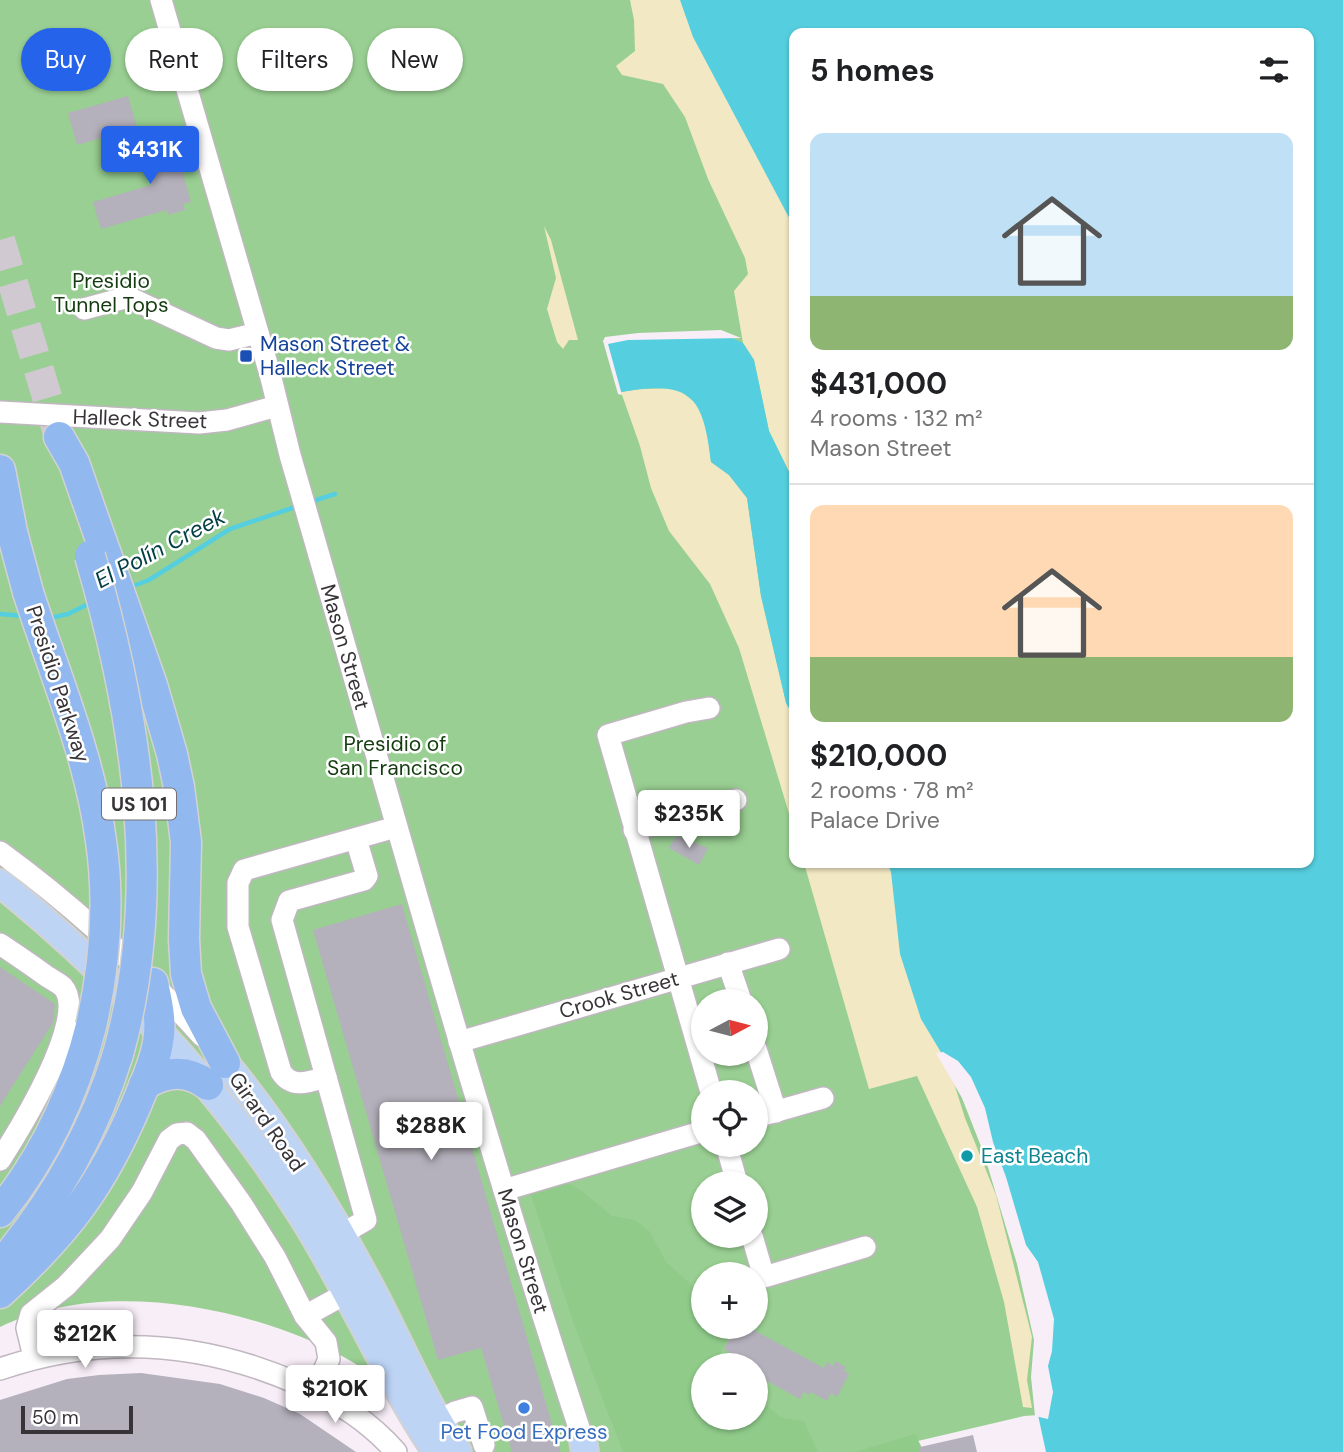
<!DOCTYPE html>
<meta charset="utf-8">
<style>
:root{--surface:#fff;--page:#f6f6f6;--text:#202124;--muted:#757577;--line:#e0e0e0;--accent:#2563eb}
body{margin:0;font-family:"DM Sans",sans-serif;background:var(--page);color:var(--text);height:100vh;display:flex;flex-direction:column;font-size:26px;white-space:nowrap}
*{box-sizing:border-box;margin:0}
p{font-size:23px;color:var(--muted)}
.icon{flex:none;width:38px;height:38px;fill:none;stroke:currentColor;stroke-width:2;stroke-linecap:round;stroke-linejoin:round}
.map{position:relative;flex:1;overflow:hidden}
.sheet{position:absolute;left:789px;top:28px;width:525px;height:840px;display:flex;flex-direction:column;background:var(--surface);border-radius:14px;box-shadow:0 2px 5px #0004}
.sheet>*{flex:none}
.guide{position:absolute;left:21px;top:28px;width:663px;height:63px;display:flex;gap:14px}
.needle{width:46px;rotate:83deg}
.fabs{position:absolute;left:691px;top:989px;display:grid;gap:14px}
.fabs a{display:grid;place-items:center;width:77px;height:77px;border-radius:50%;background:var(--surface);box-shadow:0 2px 5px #0004;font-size:35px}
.scale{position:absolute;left:21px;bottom:18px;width:112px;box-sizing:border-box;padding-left:7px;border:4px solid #373337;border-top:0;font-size:19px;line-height:24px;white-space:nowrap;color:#373337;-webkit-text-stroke:5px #fff;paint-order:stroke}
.price{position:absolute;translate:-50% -60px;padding:0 16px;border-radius:7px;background:#fff;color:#222;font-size:23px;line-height:46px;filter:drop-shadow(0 2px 4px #0008)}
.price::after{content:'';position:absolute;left:50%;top:42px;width:21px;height:16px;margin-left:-10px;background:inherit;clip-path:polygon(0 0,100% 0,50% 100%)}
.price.current{background:var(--accent);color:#fff}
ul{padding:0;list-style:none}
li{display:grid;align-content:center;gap:14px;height:371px;padding:0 21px}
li+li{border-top:2px solid var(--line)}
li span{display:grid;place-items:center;height:217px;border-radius:14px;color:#555}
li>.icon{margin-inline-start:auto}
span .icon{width:126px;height:126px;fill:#fffc;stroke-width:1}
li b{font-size:30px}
h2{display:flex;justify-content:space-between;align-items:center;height:84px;padding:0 21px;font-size:30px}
.tag{padding:0 24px;border-radius:32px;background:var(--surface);box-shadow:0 2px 5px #0004;font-size:24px;line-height:63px}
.tag.current{background:var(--accent);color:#fff}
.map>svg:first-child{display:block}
</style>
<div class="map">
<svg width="1343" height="1452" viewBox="0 0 1343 1452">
<rect width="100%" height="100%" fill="#f8eef8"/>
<path fill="#99cf92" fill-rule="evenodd" d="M0,0H680L794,227V863H887L948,1064L988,1152L1038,1340V1415L1024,1416L871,1452H466C428,1420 392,1384 349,1360C253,1306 102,1277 0,1327ZM704,1001H756V1054H704ZM704,1092H756V1144H704ZM704,1183H756V1236H704ZM704,1274H756V1326H704ZM704,1365H756V1418H704Z"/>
<g fill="#90cb8a">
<path d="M563,1181L582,1191L612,1216L635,1220L650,1232L666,1262L703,1295L704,1326L734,1327L714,1365H704V1418H756V1401H761L782,1418L804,1421L818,1452H623L575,1327L529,1189Z"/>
<path d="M915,1434L924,1452H855Z"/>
</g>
<g fill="#f2e8c3">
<path d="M630,0H719L794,184V482L769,431L754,360L743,343L734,291L748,274L745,258L708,179L685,117L663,84L622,75L616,66L635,51L634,20Z"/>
<path d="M544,226L551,240L578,340H569L563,349L557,342L547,309L556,278Z"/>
<path d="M676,388L699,405L707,428L711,462L729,475L747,498L761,596L786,702L794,701V830L739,648L710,584L669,531L651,488L640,446L621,392L639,389Z"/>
<path d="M804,863H941L948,1064L965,1118L996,1195L1032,1337L1027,1380L1032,1408L1023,1407L1004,1302L977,1207L917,1076L869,1089Z"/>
</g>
<g fill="#55cfdf">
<path d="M680,0H1343V1452H1046L1038,1415V1340L988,1152L948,1064L921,1019L900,954L891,872L887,863H1309V33H794V227L693,37Z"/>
<path d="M721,333L743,343L754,360L769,431L794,482V718L786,703L761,596L747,498L729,475L711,462C703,395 691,380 621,392L606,340Z"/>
</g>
<g fill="#f8eef8">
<path d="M721,330L741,338L628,340L608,344L622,395L618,394L603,341L605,337L638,333Z"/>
<path d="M943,1052L958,1061L971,1077L985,1108L993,1142L1006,1177L1026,1245L1038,1262L1054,1319L1052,1351L1048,1366L1053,1392L1048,1419L1035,1416L1031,1377L1034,1340L1017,1264L984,1154L962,1098L936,1053Z"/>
</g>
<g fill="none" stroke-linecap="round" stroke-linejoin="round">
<g stroke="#55cfdf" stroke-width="4.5">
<path d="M310,502L335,494"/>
<path d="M128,588L149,580L230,529L298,506"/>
<path d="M0,614L24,616"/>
<path d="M50,618L68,614L90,603"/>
</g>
</g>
<g fill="#b5b1bc">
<path d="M128,96L137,128L77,145L68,113Z"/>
<path d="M171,131L191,202L183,204L185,210L168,215L167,210L101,229L93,202L151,185L138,141Z"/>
<path d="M676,836L708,848L699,865L669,848Z"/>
<path d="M402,904L488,1203L560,1452H512L481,1348L438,1360L313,930Z"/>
<path d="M0,967L55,1004L53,1023L0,1106Z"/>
<path d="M736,1326H746L824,1368L827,1362L833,1366L835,1361L846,1367L844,1371L849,1374L837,1397L831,1393L827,1401L811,1392L809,1395L804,1392L800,1399L756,1375V1365H737L726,1359L729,1352L724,1349Z"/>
<path d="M141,1373L220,1384L264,1398L300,1414L356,1452H0V1400L67,1379L99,1375Z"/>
<path d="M973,1435L977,1452H920V1447Z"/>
</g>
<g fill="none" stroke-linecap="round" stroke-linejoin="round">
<path stroke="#d1c9d1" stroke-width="30" stroke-dasharray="30 15" stroke-linecap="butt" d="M0,240L59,437"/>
<defs>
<g id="minor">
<path d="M161,0L270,374L290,455C387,788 478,1123 587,1452"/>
<path d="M84,309L128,297L216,338L229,340L258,333"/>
<path d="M0,412L199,423L227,420L277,406"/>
<path d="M709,708L686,712L608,735L711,1092"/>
<path d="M634,830L736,800"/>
<path d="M356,839L367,876L364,880L289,901L282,920L326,1077C309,1082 292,1089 281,1072L238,927V883L244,870L396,827"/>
<path d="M0,852C74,906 141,968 202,1036"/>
<path d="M0,944C15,954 30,964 45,975C50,979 58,982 63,987C90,1017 18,1132 0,1160"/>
<path d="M728,963L741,1001"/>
<path d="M459,1042L779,949"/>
<path d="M756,1049L776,1112"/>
<path d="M326,1077L366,1220L342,1234"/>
<path d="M756,1117L823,1098"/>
<path d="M726,1144L737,1183"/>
<path d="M504,1190L704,1131"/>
<path d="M752,1236L764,1277L865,1247"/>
<path d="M305,1316L347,1293"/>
<path d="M34,1357L27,1328L31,1314L66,1286L110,1239L142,1192L169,1140L177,1134L187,1133L196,1140L241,1203L275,1257L305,1316L326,1342L329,1359L315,1391"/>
<path d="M0,1369C102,1334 203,1341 301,1385C338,1402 369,1421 396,1452"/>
<path d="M438,1421L455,1412L472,1407L484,1445"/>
</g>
<g id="major">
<path d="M0,883C118,979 221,1088 302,1216C350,1292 387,1379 436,1452"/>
<path d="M225,1063C283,1132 331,1212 373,1292C401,1345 424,1402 458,1452"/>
<path d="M583,1440L585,1452"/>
</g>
<g id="highway">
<path d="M59,437L74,463L152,685L172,754L179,787L186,842L184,939L186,974L196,1008L225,1063"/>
<path d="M0,470L12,532L28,592"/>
<path d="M144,1085C166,1071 186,1069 208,1085"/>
<path d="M0,1212C44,1157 74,1094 91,1026"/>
<path d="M0,1266C53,1203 94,1133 118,1054"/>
<path d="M0,1293C66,1233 102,1186 137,1103C145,1083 155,1063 158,1042C162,1022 157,1002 153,983"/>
</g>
</defs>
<use href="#minor" stroke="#c0b7c0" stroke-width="24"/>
<use href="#major" stroke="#d3d2d3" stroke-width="30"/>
<use href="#highway" stroke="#d3d2d3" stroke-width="33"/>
<use href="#minor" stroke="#fff" stroke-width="21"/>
<use href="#major" stroke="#bdd4f5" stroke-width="26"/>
<use href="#highway" stroke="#91b8ef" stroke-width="30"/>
<defs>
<g id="highway-bridge">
<path d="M90,556C137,717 164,890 118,1054"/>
<path d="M28,592C54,673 90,756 101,841C110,903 105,965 91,1026"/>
</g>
</defs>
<use href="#highway-bridge" stroke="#d3d2d3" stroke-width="33" stroke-linecap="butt"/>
<use href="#highway-bridge" stroke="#91b8ef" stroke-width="30"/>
</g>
<rect fill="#1a4fb4" stroke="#fff" stroke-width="2.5" x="239" y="349" width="14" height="14" rx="3.5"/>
<circle fill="#0f9aa8" stroke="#fff" stroke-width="2.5" cx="967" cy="1156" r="7"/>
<circle fill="#3f7fe0" stroke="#fff" stroke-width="2.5" cx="524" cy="1408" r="7"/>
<g text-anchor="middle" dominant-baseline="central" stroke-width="5" stroke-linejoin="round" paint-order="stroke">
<rect fill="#fff" stroke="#737073" stroke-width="2" x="102" y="788.5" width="74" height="31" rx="5"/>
<g font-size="19" font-weight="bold" fill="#373337">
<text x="139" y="804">US 101</text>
</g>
<g font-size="21" fill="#143c10" stroke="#fff">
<text x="111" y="281">Presidio<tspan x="111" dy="24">Tunnel Tops</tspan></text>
<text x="395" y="744">Presidio of<tspan x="395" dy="24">San Francisco</tspan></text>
</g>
<g font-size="21" fill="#164399" stroke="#fff" text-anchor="start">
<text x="260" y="344">Mason Street &amp;<tspan x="260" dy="24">Halleck Street</tspan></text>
</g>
<g font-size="21" fill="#373337" stroke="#fff">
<text transform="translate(140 419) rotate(2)">Halleck Street</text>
<text transform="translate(345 647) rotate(74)">Mason Street</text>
<text transform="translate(58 684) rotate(72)">Presidio Parkway</text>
<text transform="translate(619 995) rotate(-16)">Crook Street</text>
<text transform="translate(267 1122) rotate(55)">Girard Road</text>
<text transform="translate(523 1251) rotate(73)">Mason Street</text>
</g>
<g font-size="21" fill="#0d838f" stroke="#fff" text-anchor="start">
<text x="981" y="1156">East Beach</text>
</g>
<g font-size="21" fill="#366cbe" stroke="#fff">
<text x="524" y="1432">Pet Food Express</text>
</g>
<g font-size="23" font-style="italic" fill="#033e45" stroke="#fff">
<text transform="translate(160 548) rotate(-28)">El Polín Creek</text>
</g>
</g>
</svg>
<div class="fabs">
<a><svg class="needle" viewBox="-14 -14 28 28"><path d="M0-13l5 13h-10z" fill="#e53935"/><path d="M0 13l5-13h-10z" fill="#757577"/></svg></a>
<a><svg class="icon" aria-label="locate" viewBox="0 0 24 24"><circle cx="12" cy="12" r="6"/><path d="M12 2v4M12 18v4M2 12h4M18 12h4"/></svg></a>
<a><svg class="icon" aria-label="layers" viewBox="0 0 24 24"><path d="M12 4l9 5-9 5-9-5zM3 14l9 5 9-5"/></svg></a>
<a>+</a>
<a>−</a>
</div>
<div class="scale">50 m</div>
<b class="price current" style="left:150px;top:186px">$431K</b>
<b class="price" style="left:689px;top:850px">$235K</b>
<b class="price" style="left:431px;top:1162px">$288K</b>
<b class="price" style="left:85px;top:1370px">$212K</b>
<b class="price" style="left:335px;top:1425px">$210K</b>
<div class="guide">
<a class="tag current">Buy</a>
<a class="tag">Rent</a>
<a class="tag">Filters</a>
<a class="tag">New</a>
</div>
<section class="sheet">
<h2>5 homes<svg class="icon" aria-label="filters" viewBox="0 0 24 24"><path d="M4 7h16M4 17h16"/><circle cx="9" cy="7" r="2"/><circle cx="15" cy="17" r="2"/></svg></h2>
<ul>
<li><span style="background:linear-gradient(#bfe0f5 75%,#8fb573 0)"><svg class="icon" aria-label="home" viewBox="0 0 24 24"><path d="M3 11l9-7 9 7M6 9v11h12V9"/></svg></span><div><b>$431,000</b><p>4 rooms · 132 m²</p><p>Mason Street</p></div></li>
<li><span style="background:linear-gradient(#ffd9b3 70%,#8fb573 0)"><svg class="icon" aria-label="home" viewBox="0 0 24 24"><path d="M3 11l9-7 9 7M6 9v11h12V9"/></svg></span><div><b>$210,000</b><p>2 rooms · 78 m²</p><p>Palace Drive</p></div></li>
</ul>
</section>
</div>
